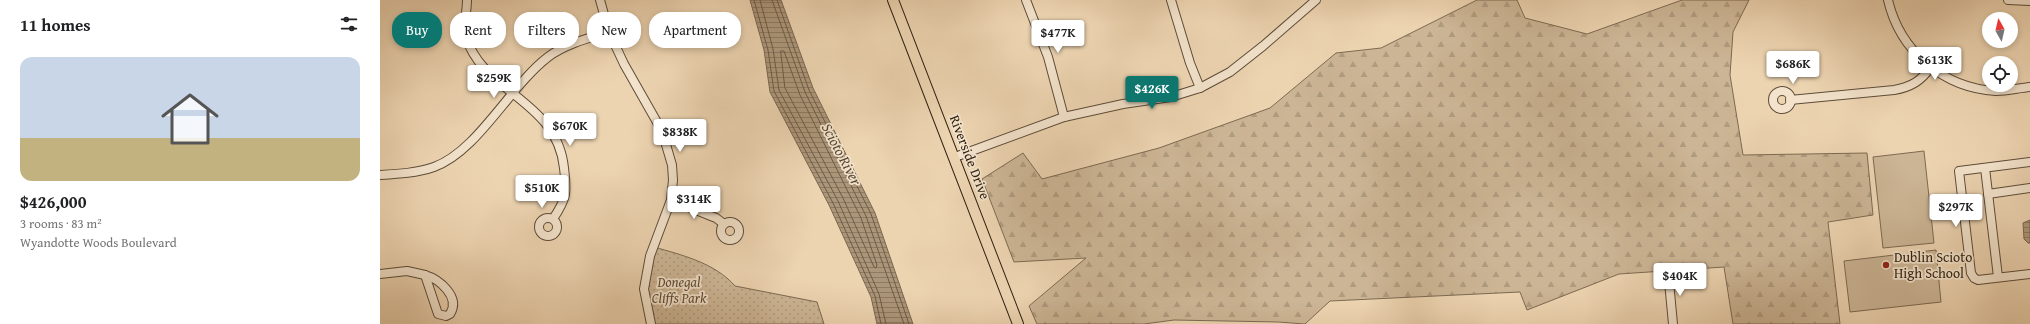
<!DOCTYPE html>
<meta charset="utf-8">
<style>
:root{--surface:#fff;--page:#f6f6f6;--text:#202124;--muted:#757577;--line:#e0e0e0;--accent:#0f766e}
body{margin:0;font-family:"Gentium Book Plus",serif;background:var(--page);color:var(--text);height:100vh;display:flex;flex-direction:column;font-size:15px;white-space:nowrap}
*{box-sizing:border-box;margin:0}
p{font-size:13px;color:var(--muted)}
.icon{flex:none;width:22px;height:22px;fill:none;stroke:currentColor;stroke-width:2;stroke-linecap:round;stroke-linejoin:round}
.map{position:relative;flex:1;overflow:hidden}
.drawer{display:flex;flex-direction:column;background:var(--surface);width:380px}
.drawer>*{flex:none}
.top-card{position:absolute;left:12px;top:12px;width:380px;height:36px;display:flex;gap:8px}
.needle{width:26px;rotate:352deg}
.tools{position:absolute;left:1602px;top:12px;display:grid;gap:8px}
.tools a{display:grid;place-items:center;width:36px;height:36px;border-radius:50%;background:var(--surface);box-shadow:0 2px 6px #0003;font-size:20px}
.price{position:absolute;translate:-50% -34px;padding:0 9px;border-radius:4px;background:#fff;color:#222;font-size:13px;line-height:26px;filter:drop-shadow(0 1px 2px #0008)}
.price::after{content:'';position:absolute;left:50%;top:24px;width:12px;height:9px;margin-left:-6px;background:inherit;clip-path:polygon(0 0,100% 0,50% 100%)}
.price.active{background:var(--accent);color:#fff}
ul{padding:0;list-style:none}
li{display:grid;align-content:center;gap:8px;height:212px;padding:0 20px}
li+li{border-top:1px solid var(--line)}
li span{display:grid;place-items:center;height:124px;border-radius:12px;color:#555}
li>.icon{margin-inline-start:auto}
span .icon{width:72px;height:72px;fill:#fffc;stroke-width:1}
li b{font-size:17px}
h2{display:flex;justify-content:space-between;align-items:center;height:48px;padding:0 20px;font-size:17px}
.pill{padding:0 14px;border-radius:16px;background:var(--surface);box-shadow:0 2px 6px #0003;font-size:14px;line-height:36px}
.pill.active{background:var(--accent);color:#fff}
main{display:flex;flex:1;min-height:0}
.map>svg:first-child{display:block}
</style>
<main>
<section class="drawer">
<h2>11 homes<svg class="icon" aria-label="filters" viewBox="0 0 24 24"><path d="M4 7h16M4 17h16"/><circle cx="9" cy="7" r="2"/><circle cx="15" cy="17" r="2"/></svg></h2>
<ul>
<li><span style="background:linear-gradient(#c9d6e8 65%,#c2b280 0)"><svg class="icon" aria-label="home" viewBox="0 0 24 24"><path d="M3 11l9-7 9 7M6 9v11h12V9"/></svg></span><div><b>$426,000</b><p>3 rooms · 83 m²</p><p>Wyandotte Woods Boulevard</p></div></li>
</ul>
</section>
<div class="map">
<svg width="1650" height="324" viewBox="0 0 1650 324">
<defs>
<pattern id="grass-dots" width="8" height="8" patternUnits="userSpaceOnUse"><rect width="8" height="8" fill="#ccb595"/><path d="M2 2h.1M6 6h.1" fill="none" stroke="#b09b7f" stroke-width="1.8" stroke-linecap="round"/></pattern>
<pattern id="forest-firs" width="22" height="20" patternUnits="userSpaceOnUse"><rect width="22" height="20" fill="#ccb595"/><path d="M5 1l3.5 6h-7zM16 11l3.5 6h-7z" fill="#b09b7f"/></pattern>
<pattern id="water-rules" width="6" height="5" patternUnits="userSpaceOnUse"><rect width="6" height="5" fill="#ac967a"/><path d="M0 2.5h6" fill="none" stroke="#8c7a62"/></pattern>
</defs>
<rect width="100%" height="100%" fill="#edd4b1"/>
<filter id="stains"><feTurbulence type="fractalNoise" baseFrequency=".005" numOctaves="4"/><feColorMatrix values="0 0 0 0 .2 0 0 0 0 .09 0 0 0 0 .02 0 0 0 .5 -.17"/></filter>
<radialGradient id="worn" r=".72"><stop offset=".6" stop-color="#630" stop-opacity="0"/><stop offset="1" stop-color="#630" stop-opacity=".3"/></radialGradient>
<path fill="url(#grass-dots)" stroke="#7c6a52" d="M274,247C302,255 335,263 355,286L437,302L444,324H271L264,289Z"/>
<path fill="url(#forest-firs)" stroke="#7c6a52" d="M1097,0H1137L1145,18L1207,34L1302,0H1369L1353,32L1350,75L1363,155L1487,153L1493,215L1448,222L1460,324H1353L1344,267L1239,274L1147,310L1140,292L950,301L925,324L898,322L794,320L764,324H657L649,306L706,258L634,262L602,179L643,153L662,179L779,148L890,108L956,53L1001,48Z"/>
<g fill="#ccb595" stroke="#7c6a52">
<path d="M1544,151L1554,243L1503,248L1493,157Z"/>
<path d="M1556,250L1561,302L1470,312L1464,261Z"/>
</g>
<g fill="url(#water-rules)" stroke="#79664f">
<path d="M370,0H401L433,88L495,213L533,324H497L491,297L449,205L390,92L384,50Z"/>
<path d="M1650,220V243H1648L1644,239L1643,223Z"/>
</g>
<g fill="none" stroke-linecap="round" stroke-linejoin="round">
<g stroke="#6c5a44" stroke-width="1">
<path d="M374,0L388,50L394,91L453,203L495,296L501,324"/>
<path d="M380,0L393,49L399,90L458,201L499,294L506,324"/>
<path d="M392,0L425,92L486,216L524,324"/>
<path d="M397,0L429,90L491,214L529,324"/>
<path d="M401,51H404L420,95L481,218L497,265L496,268L494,267L463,198L405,88Z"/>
</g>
<defs>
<g id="minor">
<path d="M87,0C87,11 83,27 86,37C103,93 177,100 184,168C187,193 187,198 173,219"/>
<path d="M220,0L229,32L244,64L282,131L292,165L293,180L291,200L270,256L264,289L271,324"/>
<path d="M646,0L668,57L684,117"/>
<path d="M791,0L810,63L820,88"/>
<path d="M1508,0C1520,51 1563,88 1616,91C1627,91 1639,88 1650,87"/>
<path d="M1628,0L1650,1"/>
<circle cx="1402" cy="100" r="9"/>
<path d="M1410,100L1514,90C1531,87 1541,81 1551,67"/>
<path d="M575,157L684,117L743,104L791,97L820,88L850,72L883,46L936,0"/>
<path d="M1650,162L1579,171L1591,273L1594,278L1598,280L1650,274"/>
<path d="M1605,168L1618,277"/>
<path d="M0,175C18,174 37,173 54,167C98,151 129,87 168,57C185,44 209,38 229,32"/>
<path d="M1608,194L1650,188"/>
<path d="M291,200L336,218L344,224"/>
<circle cx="168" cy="227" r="9"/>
<circle cx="350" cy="231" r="9"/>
<path d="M1288,271L1293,324"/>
<path d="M0,274L27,271L45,275"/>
<path d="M45,275C59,279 81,297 70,314L66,316L58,314Z"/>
</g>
<path id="major" d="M513,0L638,324"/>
</defs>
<use href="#minor" stroke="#5d4c38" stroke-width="10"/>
<use href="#major" stroke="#2d1f0f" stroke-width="12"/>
<use href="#minor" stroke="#f3e3cc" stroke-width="8"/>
<use href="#major" stroke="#edd4b1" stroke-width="10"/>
</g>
<circle fill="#8f2418" stroke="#f3e3cc" stroke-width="1.5" cx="1506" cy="265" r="4"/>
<g text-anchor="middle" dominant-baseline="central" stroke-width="3.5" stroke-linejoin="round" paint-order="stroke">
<g font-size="14" fill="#2d1f0f" stroke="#f3e3cc">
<text transform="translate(590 157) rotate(69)">Riverside Drive</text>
</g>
<g font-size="14" fill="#2d1f0f" stroke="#f3e3cc" text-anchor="start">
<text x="1514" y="257">Dublin Scioto<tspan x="1514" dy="16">High School</tspan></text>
</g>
<g font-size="14" font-style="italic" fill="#5d4c37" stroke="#f3e3cc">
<text x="299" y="282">Donegal<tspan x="299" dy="16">Cliffs Park</tspan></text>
</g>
<g font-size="15" font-style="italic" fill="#594934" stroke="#f3e3cc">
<text transform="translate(462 154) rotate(62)">Scioto River</text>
</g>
</g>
<rect width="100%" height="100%" filter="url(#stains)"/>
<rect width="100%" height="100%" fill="url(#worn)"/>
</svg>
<div class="tools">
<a><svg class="needle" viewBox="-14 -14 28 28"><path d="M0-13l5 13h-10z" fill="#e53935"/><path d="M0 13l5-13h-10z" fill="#757577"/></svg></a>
<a><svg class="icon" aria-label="locate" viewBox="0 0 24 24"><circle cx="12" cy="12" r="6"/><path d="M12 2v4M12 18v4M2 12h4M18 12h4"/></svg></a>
</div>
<b class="price" style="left:678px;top:54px">$477K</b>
<b class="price" style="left:1555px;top:81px">$613K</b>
<b class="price" style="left:1413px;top:85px">$686K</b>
<b class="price" style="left:114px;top:99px">$259K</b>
<b class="price active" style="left:772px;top:110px">$426K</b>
<b class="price" style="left:190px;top:147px">$670K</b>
<b class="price" style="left:300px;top:153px">$838K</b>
<b class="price" style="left:162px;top:209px">$510K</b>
<b class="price" style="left:314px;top:220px">$314K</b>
<b class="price" style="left:1576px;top:228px">$297K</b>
<b class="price" style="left:1300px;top:297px">$404K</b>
<div class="top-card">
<a class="pill active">Buy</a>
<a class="pill">Rent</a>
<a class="pill">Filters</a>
<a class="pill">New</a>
<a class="pill">Apartment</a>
</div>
</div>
</main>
